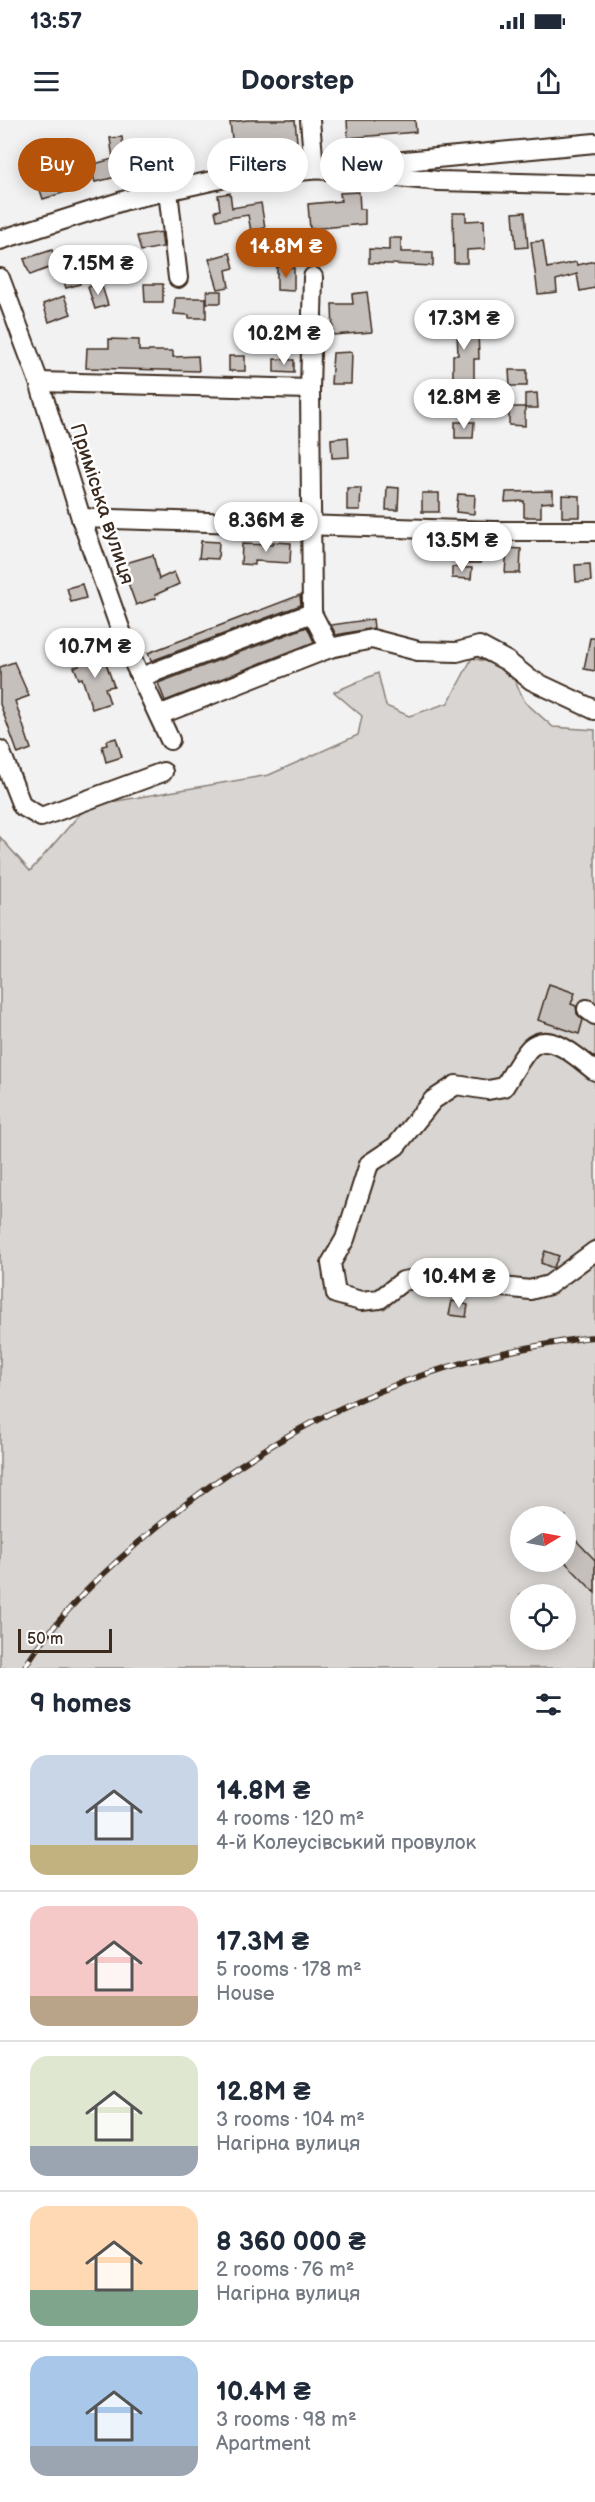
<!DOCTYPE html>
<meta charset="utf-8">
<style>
:root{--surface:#fff;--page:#f2f2f3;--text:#1f2937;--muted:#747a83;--line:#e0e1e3;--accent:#b45309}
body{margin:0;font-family:"Balsamiq Sans",sans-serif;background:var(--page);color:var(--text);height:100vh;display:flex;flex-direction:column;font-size:22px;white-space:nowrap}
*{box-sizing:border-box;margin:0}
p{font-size:20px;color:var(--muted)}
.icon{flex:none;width:33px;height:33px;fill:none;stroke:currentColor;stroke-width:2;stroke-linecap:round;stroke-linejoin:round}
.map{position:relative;height:1548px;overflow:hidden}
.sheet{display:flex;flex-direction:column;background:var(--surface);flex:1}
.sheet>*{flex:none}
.banner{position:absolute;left:18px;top:18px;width:560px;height:54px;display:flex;gap:12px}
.needle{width:39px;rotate:80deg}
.tools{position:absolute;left:510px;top:1386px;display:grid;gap:12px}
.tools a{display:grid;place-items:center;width:66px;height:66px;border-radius:50%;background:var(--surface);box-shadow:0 3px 15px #0003;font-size:30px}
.scale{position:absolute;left:18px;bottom:15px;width:94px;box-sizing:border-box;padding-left:6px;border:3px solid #3b2a1e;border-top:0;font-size:16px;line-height:21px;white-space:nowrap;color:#3b2a1e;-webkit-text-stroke:4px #fff;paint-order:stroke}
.price{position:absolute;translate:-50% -51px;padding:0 14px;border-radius:21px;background:#fff;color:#222;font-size:20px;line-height:39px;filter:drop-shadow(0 2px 3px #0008)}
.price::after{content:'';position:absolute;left:50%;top:36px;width:18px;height:14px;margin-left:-9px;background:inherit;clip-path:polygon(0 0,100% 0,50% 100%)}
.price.on{background:var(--accent);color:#fff}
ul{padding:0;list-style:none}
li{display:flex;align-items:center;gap:18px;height:150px;padding:0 30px}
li+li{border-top:2px solid var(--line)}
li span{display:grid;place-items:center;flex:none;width:168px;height:120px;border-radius:18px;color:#555}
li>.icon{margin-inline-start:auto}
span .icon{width:72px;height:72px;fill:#fffc;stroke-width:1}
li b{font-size:26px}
h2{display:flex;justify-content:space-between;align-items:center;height:72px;padding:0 30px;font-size:26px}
.pill{padding:0 21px;border-radius:27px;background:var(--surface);box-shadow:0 3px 15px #0003;font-size:21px;line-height:54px}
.pill.on{background:var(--accent);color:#fff}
.status{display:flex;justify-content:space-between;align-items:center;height:42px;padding:0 30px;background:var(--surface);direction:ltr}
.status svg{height:16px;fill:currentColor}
header{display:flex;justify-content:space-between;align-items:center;height:78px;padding:0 30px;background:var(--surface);font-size:27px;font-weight:800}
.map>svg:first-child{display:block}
</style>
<div class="status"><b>13:57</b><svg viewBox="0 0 49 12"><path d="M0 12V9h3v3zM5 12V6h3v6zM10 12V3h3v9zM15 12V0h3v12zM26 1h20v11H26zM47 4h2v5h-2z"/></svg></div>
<header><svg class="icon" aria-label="menu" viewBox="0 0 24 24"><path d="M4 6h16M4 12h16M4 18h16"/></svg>Doorstep<svg class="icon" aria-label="share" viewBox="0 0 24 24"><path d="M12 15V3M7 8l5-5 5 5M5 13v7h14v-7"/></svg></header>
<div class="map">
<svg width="595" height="1548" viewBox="0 0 595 1548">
<rect width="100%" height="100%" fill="#f3f2f2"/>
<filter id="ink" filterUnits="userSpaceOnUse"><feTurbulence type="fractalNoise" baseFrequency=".0167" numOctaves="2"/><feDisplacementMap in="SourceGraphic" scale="12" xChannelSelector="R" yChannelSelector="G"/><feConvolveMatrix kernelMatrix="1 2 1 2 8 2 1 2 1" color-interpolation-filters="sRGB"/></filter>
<g filter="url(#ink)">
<path fill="#d8d5d2" stroke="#8a8078" stroke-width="1.5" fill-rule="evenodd" d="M472,538L508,547L525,582L553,607L595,610V1548H0V717L30,751L87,686L269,655L358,615L362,596L334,572L378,553L386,586L409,596L448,583ZM520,1396H566V1442H520ZM520,1474H566V1520H520Z"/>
<g fill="#c6c0bd" stroke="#3b2a1e" stroke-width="1.5">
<path d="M248,0H295L297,21L233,27L230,2Z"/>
<path d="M347,0H415L416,12L348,18Z"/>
<path d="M122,17L124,35L158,26L162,42L132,51L133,53L95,62L90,45L113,39L110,18Z"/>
<path d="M64,53L69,71L43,79L37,61Z"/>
<path d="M359,72L360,89H365V104L310,109L308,84L341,81L340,73Z"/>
<path d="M230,73L232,88L261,83L265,108L251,111L248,95L217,100L215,91L220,90L218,75Z"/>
<path d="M525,92L528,127L516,128L513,93Z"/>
<path d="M453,93H466V101L484,100L485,129L467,130V143H454Z"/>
<path d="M161,112L163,127L141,131L137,116Z"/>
<path d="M389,118H401V132H433V146L369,143V129L389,130Z"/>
<path d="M543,121L547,148L576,142L577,145L595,141V168L580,171L577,154L556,160L557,172L538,174L531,122Z"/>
<path d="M52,130L57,145L30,155L24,139Z"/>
<path d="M134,133L143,153L131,158L122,139Z"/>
<path d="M230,133L234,148L226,150L229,167L218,169L209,139Z"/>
<path d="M74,145L80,164L66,168L60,149Z"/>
<path d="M277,147L294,148V171L277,170Z"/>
<path d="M101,163L108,185L95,189L88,167Z"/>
<path d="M144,164H163V182H145Z"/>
<rect x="207" y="171" width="14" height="12"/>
<path d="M367,172L372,212L333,215L332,184H353L352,174Z"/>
<path d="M64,176L71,194L49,202L43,184Z"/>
<path d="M175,178H206V198H189V195L174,194Z"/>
<path d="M446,197H459V210L478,209L479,239H474V260L453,261V235H458L457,211H446Z"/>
<path d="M109,219L139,220V231H173V237L198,236L199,251L86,248L87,228H109Z"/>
<path d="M352,232L351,264H331L333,233Z"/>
<rect x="229" y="236" width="16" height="15"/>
<path d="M274,239L294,240V253L274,252Z"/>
<path d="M509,250H527V266H510Z"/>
<path d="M537,273L538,288H525V306L509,305V287H525V274Z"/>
<path d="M455,302H474L473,318H455Z"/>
<path d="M348,317L349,337L332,338L331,319Z"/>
<path d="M387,367L399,368L398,390H386Z"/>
<path d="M347,368H361L360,390H347Z"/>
<path d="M553,371V382L541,383V397H524V381L505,382L506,372Z"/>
<rect x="422" y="373" width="17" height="19"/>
<path d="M458,374L475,375L474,394L456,392Z"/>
<path d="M562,375L580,376V397H562Z"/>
<path d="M201,421L219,422L218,439L199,438Z"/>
<path d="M273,422L291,423L290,443L255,441V445L241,444L242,424L273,425Z"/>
<path d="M480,424L481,443H467L466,425Z"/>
<path d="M507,428L521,429L520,453H505Z"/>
<path d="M153,435L159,459L174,452L179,464L155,475L156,478L136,485L127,460L123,462L119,445Z"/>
<path d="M590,444L591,461L576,462L575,445Z"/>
<path d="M452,447L472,448L471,459L452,458Z"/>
<path d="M82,464L86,478L71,482L67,468Z"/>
<path d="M300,475L301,485L151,541L148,533Z"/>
<path d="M373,499L374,508L336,515L331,505Z"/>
<path d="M307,507L314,522L165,581L158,563Z"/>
<path d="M590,518H595V551L584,549Z"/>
<path d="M102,532L114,566L105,568L110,583L92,589L82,558L79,559L74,547L79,546L77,541Z"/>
<path d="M14,542L29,576L15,581L31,629L18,634L0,584V547Z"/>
<path d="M116,618L122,637L106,642L102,626L107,625L106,621Z"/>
<path d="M549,864L575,873L571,884L576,886L577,894L583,900L579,914L538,900Z"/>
<path d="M545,1131L559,1136L553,1148L541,1143Z"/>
<path d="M452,1181L468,1185L466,1197L449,1195Z"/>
<path d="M566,1410L595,1440V1473L566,1443Z"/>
</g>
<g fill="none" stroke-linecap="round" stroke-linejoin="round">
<defs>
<g id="minor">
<path d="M310,0L314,49L326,50"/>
<path d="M356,53L439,61L595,65"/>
<path d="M168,71L178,158"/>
<path d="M0,120L126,80L225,58L595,23"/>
<path d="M313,157L310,269L312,493L330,528L372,519L418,531L457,532L479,526L507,541L531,560L595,590"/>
<path d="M0,158L39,262L81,398L127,528L170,620"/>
<path d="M39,262L310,269"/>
<path d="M81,398L493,411H595"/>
<path d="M141,557L312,493"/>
<path d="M159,595L330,528"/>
<path d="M0,630L22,686L41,697L163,652"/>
<path d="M587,889L595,895"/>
<path d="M595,951C580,940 550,909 530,928C522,936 511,956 504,967L488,970L456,965L433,980L396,1026L369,1044L345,1119L331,1143L336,1174L361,1181L380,1179L403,1161L422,1158L530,1170L549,1165L595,1131"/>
</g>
</defs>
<use href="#minor" stroke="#3b2a1e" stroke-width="22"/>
<use href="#minor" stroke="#fff" stroke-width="18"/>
<defs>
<path id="rail" d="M24,1548C59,1493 107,1448 157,1407C271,1313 391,1252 537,1226C556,1223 576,1218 595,1217"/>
</defs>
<use href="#rail" stroke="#3b2a1e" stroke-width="6"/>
<use href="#rail" stroke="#fff" stroke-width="4" stroke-dasharray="11" stroke-linecap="butt"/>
</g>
</g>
<g text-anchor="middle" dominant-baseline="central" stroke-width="5" stroke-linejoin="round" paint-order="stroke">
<g font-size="20" fill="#3b2a1e" stroke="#fff">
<text transform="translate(102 384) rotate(72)">Приміська вулиця</text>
</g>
</g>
</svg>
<div class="tools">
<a><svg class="needle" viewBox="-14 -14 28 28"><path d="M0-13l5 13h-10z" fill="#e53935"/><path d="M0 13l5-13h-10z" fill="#747a83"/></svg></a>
<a><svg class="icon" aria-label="locate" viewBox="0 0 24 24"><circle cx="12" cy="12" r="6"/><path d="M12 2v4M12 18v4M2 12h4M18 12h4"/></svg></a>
</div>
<div class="scale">50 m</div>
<b class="price on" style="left:286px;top:159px">14.8M ₴</b>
<b class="price" style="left:98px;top:176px">7.15M ₴</b>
<b class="price" style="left:464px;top:231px">17.3M ₴</b>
<b class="price" style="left:284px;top:246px">10.2M ₴</b>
<b class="price" style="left:464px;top:310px">12.8M ₴</b>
<b class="price" style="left:266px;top:433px">8.36M ₴</b>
<b class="price" style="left:462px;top:453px">13.5M ₴</b>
<b class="price" style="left:95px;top:559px">10.7M ₴</b>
<b class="price" style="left:459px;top:1189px">10.4M ₴</b>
<div class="banner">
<a class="pill on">Buy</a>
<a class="pill">Rent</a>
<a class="pill">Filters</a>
<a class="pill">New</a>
</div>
</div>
<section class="sheet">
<h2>9 homes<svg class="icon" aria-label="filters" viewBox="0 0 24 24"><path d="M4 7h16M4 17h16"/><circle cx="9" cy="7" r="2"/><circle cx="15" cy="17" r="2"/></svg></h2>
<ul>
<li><span style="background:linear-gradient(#c9d6e8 75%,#c2b280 0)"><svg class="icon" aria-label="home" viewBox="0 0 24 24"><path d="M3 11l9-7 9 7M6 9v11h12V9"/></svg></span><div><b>14.8M ₴</b><p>4 rooms · 120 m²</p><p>4-й Колеусівський провулок</p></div></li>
<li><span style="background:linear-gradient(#f6c9c9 75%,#b9a48a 0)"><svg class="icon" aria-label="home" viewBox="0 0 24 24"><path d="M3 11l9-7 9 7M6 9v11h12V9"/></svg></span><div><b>17.3M ₴</b><p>5 rooms · 178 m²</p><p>House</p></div></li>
<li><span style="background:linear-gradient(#dfe7d0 75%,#9aa5b1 0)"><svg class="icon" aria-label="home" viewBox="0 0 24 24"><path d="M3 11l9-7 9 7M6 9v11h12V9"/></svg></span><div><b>12.8M ₴</b><p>3 rooms · 104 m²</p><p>Нагірна вулиця</p></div></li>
<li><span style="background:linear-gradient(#ffd9b3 70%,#7fa58c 0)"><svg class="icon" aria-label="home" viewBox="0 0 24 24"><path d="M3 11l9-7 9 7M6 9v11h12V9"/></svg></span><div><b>8 360 000 ₴</b><p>2 rooms · 76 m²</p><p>Нагірна вулиця</p></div></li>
<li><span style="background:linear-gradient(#a9c7e8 75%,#9aa5b1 0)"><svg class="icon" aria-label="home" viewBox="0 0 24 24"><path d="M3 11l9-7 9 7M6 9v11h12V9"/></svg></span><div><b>10.4M ₴</b><p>3 rooms · 98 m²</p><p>Apartment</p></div></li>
</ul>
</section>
